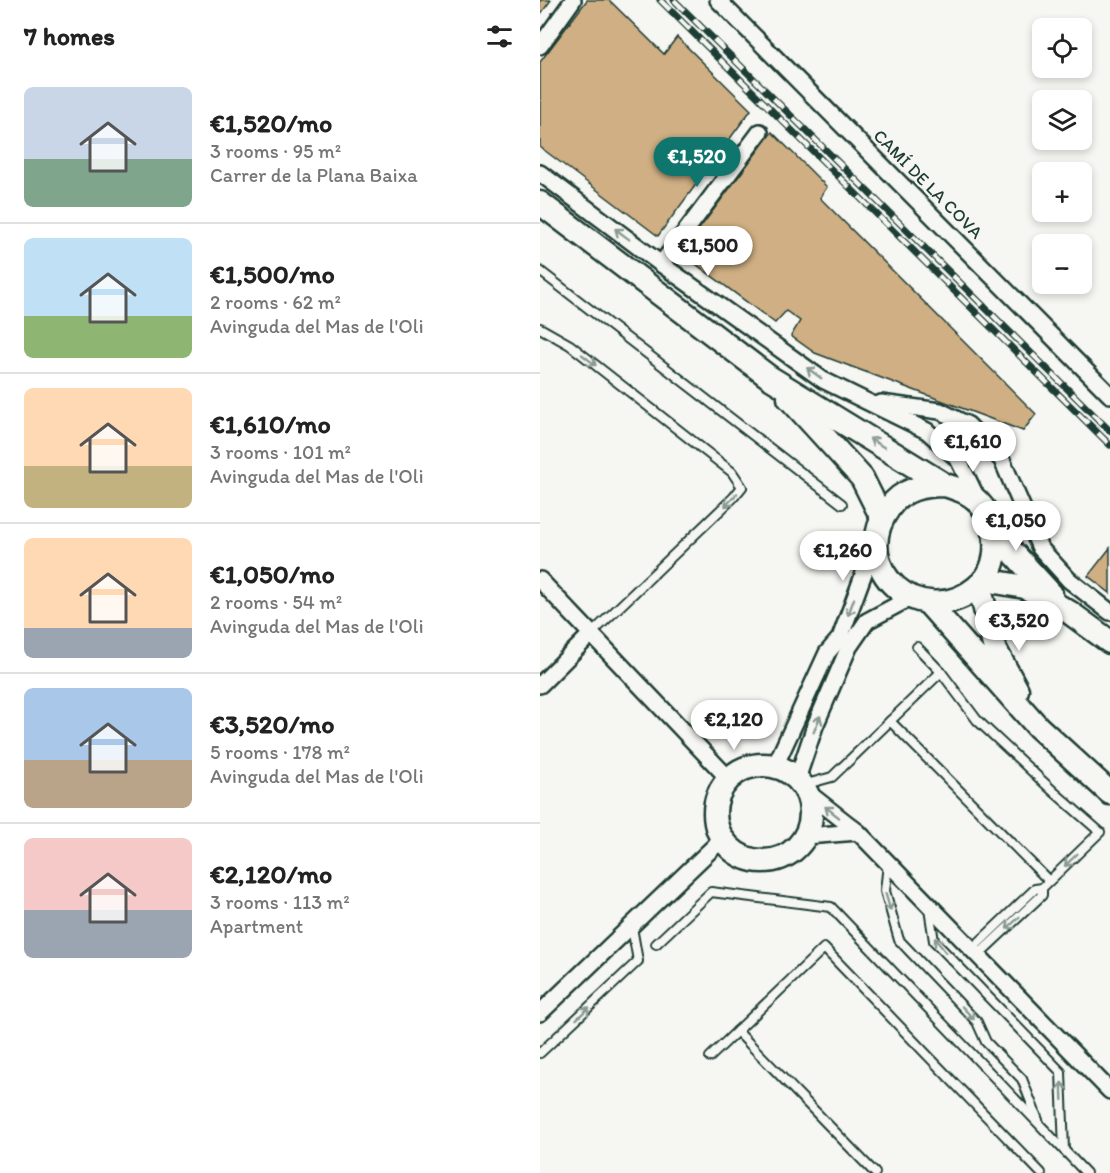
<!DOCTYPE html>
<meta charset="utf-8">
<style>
:root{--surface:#fff;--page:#f2f2f2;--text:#222;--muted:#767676;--line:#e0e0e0;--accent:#0f766e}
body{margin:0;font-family:Itim,sans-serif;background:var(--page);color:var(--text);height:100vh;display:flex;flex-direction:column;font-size:22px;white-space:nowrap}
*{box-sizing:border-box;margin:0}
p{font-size:20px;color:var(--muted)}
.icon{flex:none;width:33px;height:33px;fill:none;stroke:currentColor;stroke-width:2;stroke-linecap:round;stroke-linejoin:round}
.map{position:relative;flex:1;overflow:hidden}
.side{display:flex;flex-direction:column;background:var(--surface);width:540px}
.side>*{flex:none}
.buttons{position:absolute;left:492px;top:18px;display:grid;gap:12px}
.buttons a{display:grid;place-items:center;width:60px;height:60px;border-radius:9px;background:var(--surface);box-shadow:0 3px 9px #0003;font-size:30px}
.price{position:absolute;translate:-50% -51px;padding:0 14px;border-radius:21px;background:#fff;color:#222;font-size:20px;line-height:39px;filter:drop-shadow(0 2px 3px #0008)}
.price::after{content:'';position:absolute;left:50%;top:36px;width:18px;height:14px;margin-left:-9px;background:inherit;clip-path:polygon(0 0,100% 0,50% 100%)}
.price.current{background:var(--accent);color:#fff}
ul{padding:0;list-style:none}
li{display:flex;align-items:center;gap:18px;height:150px;padding:0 24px}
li+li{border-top:2px solid var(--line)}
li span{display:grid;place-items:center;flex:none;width:168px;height:120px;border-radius:9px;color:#555}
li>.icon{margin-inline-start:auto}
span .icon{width:72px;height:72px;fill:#fffc;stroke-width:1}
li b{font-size:26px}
h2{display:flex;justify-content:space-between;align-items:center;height:72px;padding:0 24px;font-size:26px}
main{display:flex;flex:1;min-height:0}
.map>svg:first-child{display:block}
</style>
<main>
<section class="side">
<h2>7 homes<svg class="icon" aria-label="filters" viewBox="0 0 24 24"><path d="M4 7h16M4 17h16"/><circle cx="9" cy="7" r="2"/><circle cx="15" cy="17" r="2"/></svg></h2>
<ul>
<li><span style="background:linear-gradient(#c9d6e8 60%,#7fa58c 0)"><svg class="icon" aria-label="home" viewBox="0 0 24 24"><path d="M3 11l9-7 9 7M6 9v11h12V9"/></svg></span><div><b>€1,520/mo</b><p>3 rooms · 95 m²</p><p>Carrer de la Plana Baixa</p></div></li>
<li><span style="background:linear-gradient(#bfe0f5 65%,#8fb573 0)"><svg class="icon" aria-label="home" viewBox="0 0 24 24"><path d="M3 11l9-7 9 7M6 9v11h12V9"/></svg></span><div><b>€1,500/mo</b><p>2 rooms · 62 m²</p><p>Avinguda del Mas de l'Oli</p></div></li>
<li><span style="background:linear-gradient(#ffd9b3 65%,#c2b280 0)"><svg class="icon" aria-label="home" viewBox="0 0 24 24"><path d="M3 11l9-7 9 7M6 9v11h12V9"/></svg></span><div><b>€1,610/mo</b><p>3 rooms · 101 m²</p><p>Avinguda del Mas de l'Oli</p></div></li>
<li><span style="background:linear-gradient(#ffd9b3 75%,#9aa5b1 0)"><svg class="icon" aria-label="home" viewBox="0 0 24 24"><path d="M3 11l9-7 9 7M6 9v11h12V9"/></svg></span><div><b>€1,050/mo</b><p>2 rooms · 54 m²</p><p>Avinguda del Mas de l'Oli</p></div></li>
<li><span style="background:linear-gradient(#a9c7e8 60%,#b9a48a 0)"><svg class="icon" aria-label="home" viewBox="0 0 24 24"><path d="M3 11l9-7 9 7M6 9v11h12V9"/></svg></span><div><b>€3,520/mo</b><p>5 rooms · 178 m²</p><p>Avinguda del Mas de l'Oli</p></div></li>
<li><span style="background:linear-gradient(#f6c9c9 60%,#9aa5b1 0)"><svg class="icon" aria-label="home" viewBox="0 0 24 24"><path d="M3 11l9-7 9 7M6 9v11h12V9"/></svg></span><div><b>€2,120/mo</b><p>3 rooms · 113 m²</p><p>Apartment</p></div></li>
</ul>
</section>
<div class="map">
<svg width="570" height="1173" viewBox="0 0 570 1173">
<rect width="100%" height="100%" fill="#f6f6f2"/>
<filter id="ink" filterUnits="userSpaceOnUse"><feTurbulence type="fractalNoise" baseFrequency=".0167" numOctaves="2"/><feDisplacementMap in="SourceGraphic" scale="12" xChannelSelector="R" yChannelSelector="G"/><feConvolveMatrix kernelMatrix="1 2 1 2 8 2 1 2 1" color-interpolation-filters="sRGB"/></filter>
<g filter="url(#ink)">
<g fill="#cfaf83" stroke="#1f3d34" stroke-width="1.5">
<path d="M0,0H11L0,15Z"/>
<path d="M47,0H69L124,54L137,37L211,110L118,236L0,147V62Z"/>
<path d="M232,132L287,187L280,198L496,414L483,431L275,353L251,336L260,321L246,311L235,323L141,253Z"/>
<path d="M570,548V593L548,576Z"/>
</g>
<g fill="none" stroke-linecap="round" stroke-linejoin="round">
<defs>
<g id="lane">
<path d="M0,271L302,504"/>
<path d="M0,328L30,345L192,472L202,487L193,498L51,634"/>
<path d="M377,647L401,672L437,720L513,791L560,832L502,888L495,889L432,949"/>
<path d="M350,721L509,881"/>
<path d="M263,785L292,777L401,672"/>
<path d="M348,864L345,891L359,940L437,1022L446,1042L482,1079L498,1120"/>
<path d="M389,909L394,941L521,1072L524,1150"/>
<path d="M116,944L171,892L291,907L546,1173"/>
<path d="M438,955L502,895V888"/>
<path d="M197,1031L335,1173"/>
<path d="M0,1053L98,961L92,927"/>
<path d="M170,1057L284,948L501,1173"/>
</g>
<g id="street">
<path d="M178,0L570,395"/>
<path d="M0,46L33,0"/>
<path d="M0,173L121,264L283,380L387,431L418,459L437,498"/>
<path d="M121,264L220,132"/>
<path d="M341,403L400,411L428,425L462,460L500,548L529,580L570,612"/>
<path d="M0,580L189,779"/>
<path d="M0,685L51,634"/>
<path d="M235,766L287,653L300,638L335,543"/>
<path d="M257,779L275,726L309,647L327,621L370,598"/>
<path d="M267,792L318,832L570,1091"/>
<path d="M266,836L318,832"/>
<path d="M0,1013L182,839"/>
</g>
<g id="secondary">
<path d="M0,203L229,377L405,485C418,489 431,493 440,504C460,526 462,567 437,587C381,633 306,568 349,508C362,489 383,485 405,485"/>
<path d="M249,398L322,478L342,518"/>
<path d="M455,533L511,594"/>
<path d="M444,580L485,587L529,612L570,642"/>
<path d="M439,585L455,649L477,690"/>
<path d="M388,603L498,727L570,793"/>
<circle cx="223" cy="813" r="48"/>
</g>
</defs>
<use href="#lane" stroke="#1f3d34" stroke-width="12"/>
<use href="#street" stroke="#1f3d34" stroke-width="20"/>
<use href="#secondary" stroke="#1f3d34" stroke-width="27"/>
<use href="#lane" stroke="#f6f6f2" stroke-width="8"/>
<use href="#street" stroke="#f6f6f2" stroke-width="15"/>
<use href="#secondary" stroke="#f6f6f2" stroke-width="22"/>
<defs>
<g id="rail">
<path d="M120,0L570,445"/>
<path d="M134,0L570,431"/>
</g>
</defs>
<use href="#rail" stroke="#1f3d34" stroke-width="7"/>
<use href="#rail" stroke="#f6f6f2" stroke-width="4.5" stroke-dasharray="14" stroke-linecap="butt"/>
</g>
<defs><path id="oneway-shaft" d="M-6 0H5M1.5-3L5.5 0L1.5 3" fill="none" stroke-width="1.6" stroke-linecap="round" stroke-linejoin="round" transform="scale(1.5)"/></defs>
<g stroke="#8a9a93">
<use href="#oneway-shaft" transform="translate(82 234) rotate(-143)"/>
<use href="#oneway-shaft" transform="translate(49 360) rotate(38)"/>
<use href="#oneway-shaft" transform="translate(274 373) rotate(-144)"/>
<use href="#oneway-shaft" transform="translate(337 443) rotate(-148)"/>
<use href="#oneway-shaft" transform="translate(191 500) rotate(133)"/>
<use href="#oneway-shaft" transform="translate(311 607) rotate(110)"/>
<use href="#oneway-shaft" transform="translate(277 724) rotate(-68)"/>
<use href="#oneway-shaft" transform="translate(292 812) rotate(-142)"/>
<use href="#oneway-shaft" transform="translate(531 860) rotate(136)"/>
<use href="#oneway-shaft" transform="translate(348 902) rotate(74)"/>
<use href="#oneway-shaft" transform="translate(473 923) rotate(137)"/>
<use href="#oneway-shaft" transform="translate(400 945) rotate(-128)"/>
<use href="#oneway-shaft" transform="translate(43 1013) rotate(-43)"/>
<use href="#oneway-shaft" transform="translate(428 1013) rotate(47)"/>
<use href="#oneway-shaft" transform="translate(522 1091) rotate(-92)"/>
</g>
</g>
<g text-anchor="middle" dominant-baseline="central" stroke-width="4.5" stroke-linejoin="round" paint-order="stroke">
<g font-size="18" fill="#1f3d34" stroke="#f6f6f2">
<text transform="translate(388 184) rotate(45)">CAMÍ DE LA COVA</text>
</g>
</g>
</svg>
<div class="buttons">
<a><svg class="icon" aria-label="locate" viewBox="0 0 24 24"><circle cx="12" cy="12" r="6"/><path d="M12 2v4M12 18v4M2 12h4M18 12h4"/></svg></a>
<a><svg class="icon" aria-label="layers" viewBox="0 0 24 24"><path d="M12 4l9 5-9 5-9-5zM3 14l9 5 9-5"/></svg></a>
<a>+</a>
<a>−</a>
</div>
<b class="price current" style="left:157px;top:188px">€1,520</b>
<b class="price" style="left:168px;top:277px">€1,500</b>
<b class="price" style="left:433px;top:473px">€1,610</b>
<b class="price" style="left:476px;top:552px">€1,050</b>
<b class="price" style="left:303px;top:582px">€1,260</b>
<b class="price" style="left:479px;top:652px">€3,520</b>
<b class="price" style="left:194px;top:751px">€2,120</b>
</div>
</main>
